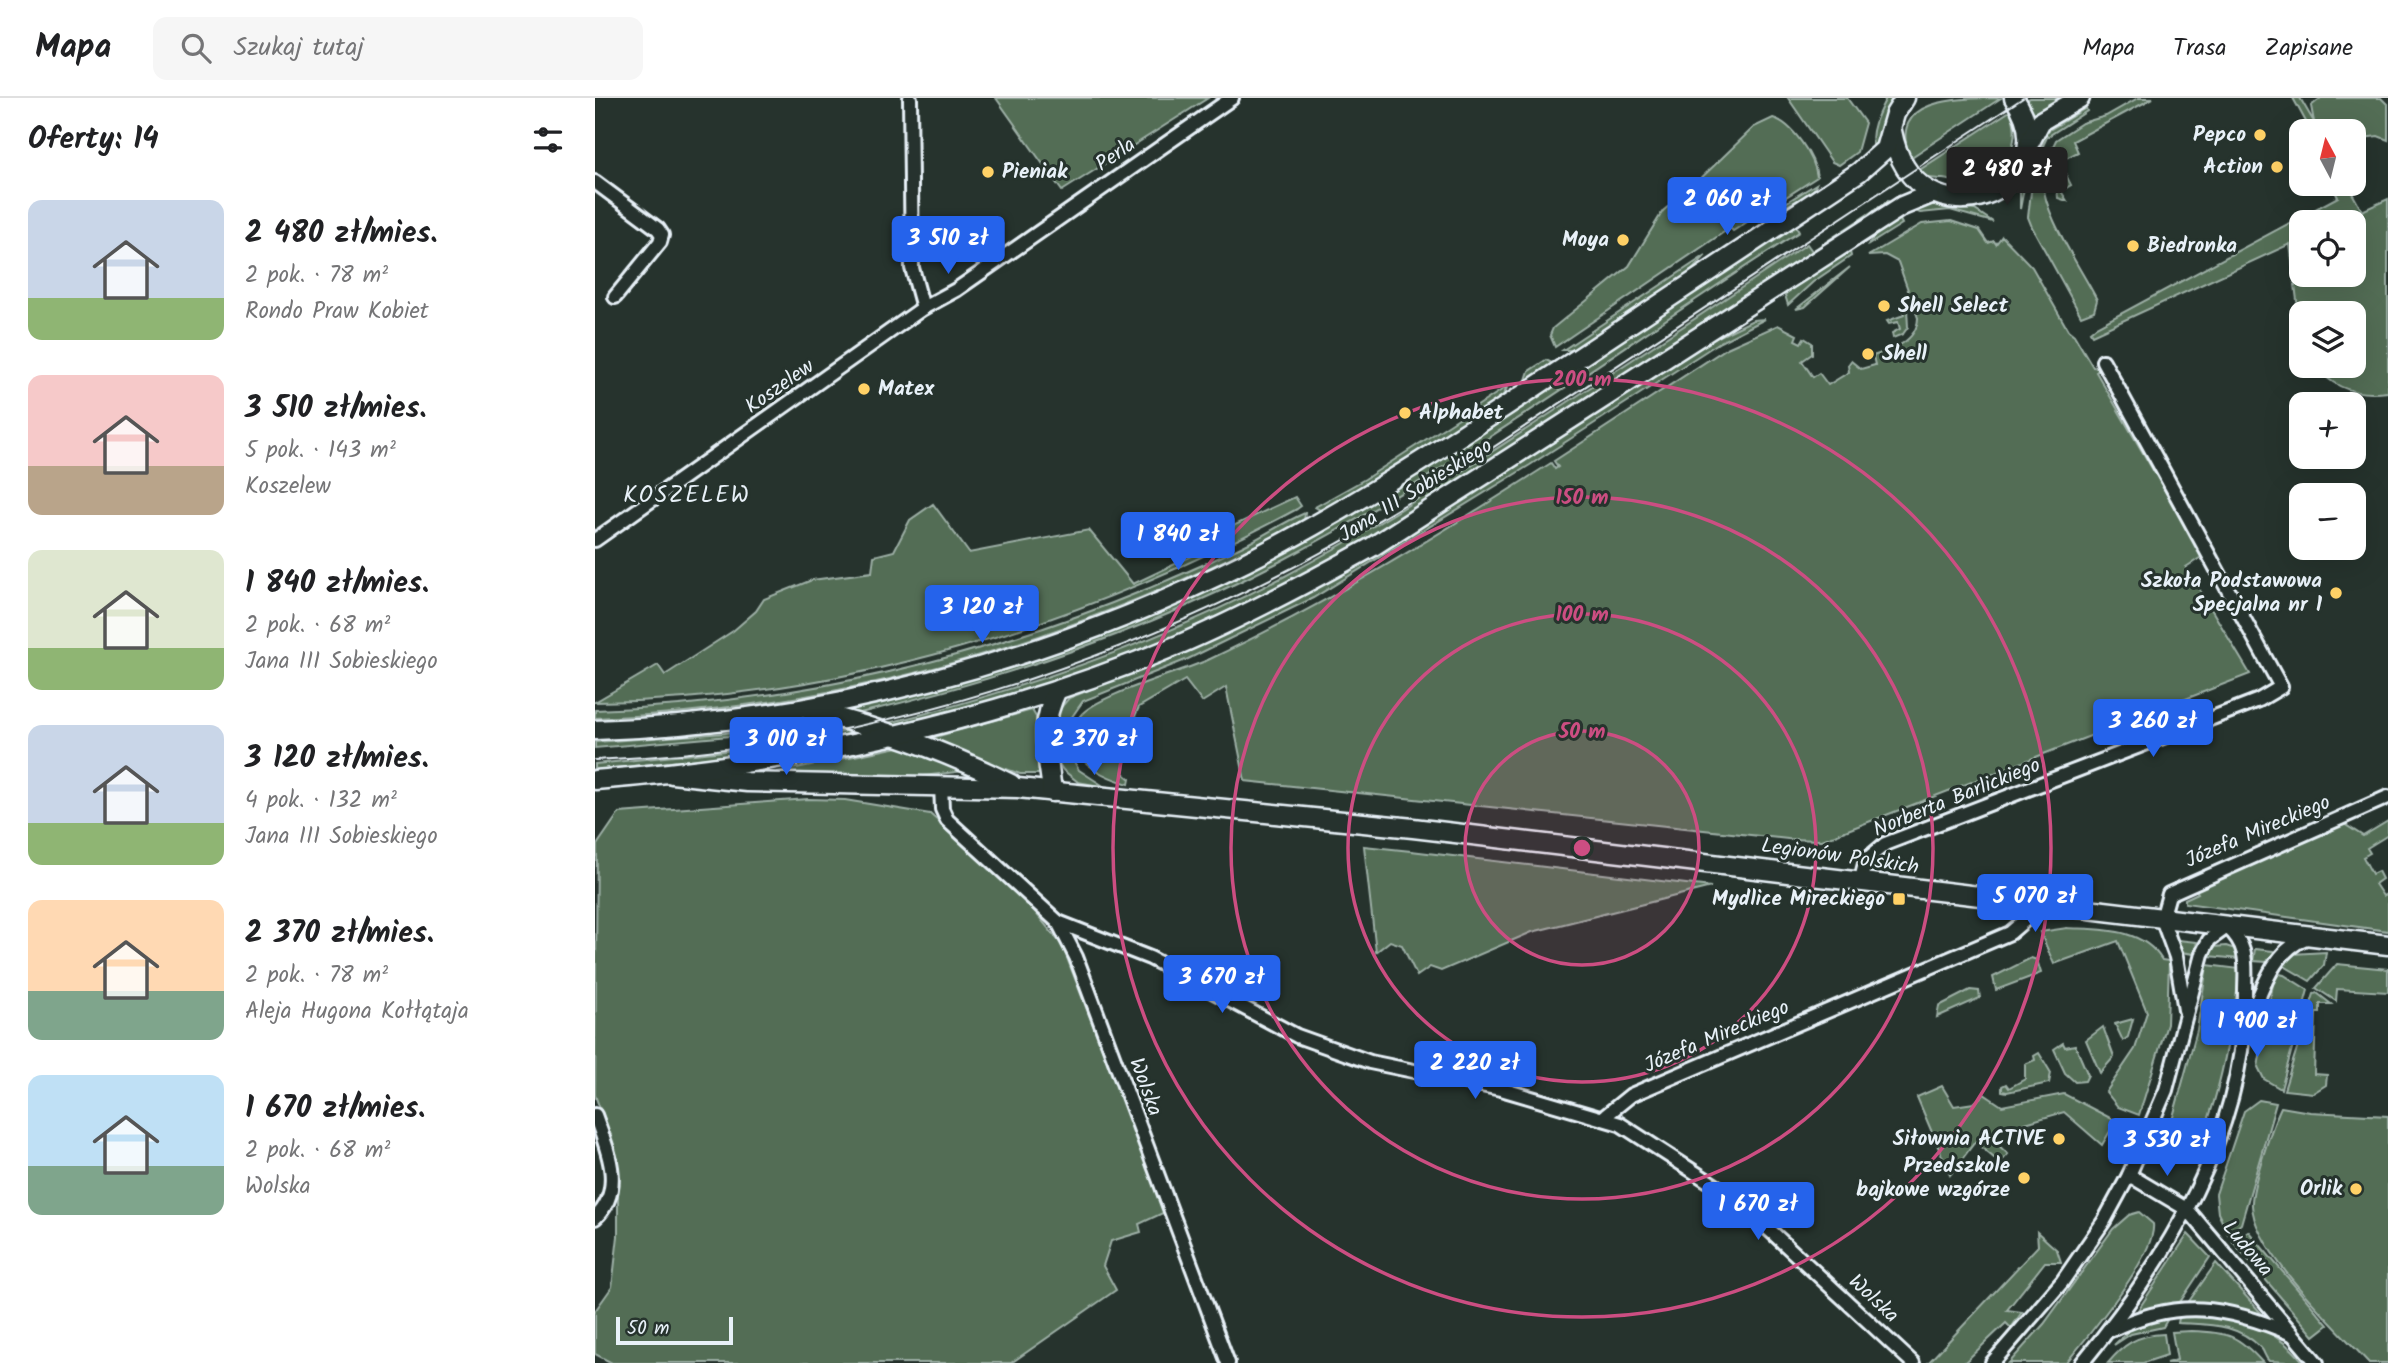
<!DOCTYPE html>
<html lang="pl">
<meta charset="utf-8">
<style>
:root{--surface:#fff;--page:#f6f6f6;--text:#202124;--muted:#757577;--line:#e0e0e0;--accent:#2563eb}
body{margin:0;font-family:Kalam,sans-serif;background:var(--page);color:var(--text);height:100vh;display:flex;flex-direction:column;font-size:26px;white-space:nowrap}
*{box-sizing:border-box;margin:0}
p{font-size:23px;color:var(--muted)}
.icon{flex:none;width:38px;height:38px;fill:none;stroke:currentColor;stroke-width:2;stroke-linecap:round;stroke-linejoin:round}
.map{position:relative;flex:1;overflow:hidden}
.details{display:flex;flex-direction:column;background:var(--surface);width:595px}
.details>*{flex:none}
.needle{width:46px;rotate:353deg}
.buttons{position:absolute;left:1694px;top:21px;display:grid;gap:14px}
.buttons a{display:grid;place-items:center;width:77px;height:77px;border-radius:14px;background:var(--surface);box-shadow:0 7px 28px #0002;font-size:35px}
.scale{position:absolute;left:21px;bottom:18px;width:117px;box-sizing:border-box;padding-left:7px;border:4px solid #e8f1f8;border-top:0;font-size:19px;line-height:24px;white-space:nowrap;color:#e8f1f8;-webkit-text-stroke:5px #26332d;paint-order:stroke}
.price{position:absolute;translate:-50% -60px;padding:0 16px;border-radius:7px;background:var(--accent);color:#fff;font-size:23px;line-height:46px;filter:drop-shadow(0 2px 4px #0008)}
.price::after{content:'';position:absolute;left:50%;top:42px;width:21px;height:16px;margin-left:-10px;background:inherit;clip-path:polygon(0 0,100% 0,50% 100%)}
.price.on{background:#222;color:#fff}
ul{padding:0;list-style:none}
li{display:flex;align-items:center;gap:21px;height:175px;padding:0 28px}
li span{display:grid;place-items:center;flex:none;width:196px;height:140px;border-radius:14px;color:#555}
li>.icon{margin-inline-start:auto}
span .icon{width:84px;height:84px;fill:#fffc;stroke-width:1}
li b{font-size:30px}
h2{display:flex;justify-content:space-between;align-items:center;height:84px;padding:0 28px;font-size:30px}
header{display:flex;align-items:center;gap:42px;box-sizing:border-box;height:98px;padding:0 35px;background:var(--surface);border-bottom:2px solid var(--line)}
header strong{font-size:33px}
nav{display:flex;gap:38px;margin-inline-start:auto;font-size:24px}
.search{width:490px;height:63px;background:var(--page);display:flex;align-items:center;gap:18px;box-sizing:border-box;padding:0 24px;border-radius:14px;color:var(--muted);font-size:26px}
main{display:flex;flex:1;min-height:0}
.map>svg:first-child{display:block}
</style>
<header>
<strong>Mapa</strong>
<div class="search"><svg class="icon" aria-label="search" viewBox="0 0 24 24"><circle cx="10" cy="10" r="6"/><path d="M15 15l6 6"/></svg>Szukaj tutaj</div>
<nav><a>Mapa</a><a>Trasa</a><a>Zapisane</a></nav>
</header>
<main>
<section class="details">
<h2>Oferty: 14<svg class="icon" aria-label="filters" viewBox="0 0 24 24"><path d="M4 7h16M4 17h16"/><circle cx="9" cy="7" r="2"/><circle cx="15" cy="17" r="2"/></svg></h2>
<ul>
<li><span style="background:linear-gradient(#c9d6e8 70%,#8fb573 0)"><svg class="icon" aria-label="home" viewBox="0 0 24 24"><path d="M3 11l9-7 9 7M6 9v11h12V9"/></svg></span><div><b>2 480 zł/mies.</b><p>2 pok. · 78 m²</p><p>Rondo Praw Kobiet</p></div></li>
<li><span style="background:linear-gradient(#f6c9c9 65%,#b9a48a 0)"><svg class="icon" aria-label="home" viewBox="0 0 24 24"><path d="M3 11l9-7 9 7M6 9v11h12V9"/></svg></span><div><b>3 510 zł/mies.</b><p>5 pok. · 143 m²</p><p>Koszelew</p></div></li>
<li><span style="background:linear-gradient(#dfe7d0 70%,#8fb573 0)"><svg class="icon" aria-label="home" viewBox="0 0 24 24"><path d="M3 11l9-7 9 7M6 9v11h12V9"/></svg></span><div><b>1 840 zł/mies.</b><p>2 pok. · 68 m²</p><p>Jana III Sobieskiego</p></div></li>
<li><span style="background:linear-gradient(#c9d6e8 70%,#8fb573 0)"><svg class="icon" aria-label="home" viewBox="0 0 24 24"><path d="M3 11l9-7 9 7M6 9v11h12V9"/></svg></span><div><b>3 120 zł/mies.</b><p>4 pok. · 132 m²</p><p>Jana III Sobieskiego</p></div></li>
<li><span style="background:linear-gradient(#ffd9b3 65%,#7fa58c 0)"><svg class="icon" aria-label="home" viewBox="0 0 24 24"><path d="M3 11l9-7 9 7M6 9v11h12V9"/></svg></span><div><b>2 370 zł/mies.</b><p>2 pok. · 78 m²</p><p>Aleja Hugona Kołłątaja</p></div></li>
<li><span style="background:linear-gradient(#bfe0f5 65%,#7fa58c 0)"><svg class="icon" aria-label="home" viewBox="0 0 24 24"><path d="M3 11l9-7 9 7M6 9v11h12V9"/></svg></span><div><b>1 670 zł/mies.</b><p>2 pok. · 68 m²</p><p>Wolska</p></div></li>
</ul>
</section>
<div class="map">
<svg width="1793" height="1265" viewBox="0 0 1793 1265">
<rect width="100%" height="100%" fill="#26332d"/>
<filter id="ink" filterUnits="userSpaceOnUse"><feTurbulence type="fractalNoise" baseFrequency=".0143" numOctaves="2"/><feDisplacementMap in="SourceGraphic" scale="14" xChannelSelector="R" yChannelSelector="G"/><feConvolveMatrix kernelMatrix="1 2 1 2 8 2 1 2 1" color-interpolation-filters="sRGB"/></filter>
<g filter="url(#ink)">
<g fill="#526d54" stroke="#9dafa6" stroke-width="2" fill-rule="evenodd">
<path d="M401,0H613L467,93Z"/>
<path d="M1193,0H1252L1270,25L1262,54L1244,67L1237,64Z"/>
<path d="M1291,0H1297L1279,50C1273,35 1284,14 1291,0Z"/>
<path d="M1406,0L1315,60C1292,0 1361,0 1406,0Z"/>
<path d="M1435,0H1468L1439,17L1431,2Z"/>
<path d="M1543,0H1558L1478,43L1483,54C1471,60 1456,66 1450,80C1440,104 1490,177 1502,202L1499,213L1486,218L1437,129L1433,119L1436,94L1461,42L1487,25L1511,18Z"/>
<path d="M1698,0H1705L1719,24L1716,8L1726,0H1786L1793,7V42L1783,38L1759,41V33H1727L1721,27L1723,33H1716Z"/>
<path d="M1491,10L1492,13L1452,39L1429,90L1425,111V91L1441,62L1451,34Z"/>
<path d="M1415,13C1427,39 1414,72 1386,82C1373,87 1361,83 1348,81C1336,80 1333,82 1323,73Z"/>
<path d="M1178,20C1197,25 1220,59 1222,79L1138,133L1135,130L960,249L955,237L958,230L1034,168L1068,113L1089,95L1102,108L1112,98L1100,86L1159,29Z"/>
<path d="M1276,76L1200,127L1204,134C1031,244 866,369 684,464C550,534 407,581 261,616L257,611L372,581L705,445L812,383Z"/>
<path d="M1471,77L1476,87L1466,93L1472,103L1463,100L1462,89Z"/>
<path d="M1221,86L1217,95L1163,122Z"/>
<path d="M1736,86H1752L1767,113L1793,101V294C1764,298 1739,292 1721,268H1759V215H1706V235L1695,146L1497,237L1495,234L1501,229L1743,99ZM1706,124H1759V177H1706Z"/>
<path d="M1293,103L1295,106L790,431L690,486L570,543L498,571L304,630L289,626C427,592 564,544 690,478C779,431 863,376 947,321C1036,263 1124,205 1212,146L1217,153Z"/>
<path d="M1331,106L1380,112L1398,124L1355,112L1325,115L1318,112Z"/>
<path d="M1304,120L1307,126L1272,148L1283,134Z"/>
<path d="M1356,123L1384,132L1393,145L1399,143L1401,146L1407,138L1437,169L1473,232L1479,237L1498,269L1506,270L1501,274L1608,458L1591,469L1655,576L1227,742L1193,741L650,683L631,589L607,604L590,582L544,609L535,629L528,675L535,681L534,686C505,678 459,655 485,618C501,597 587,574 615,561C734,505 845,436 956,365L960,371L963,369L959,363L1132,250L1183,227L1202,237L1200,242L1206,245L1209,240L1217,245V256L1207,263L1218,279L1224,275L1233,287L1254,274L1253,267L1256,263L1266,271L1280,267L1278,258C1296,252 1322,244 1323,220L1303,164L1290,157L1273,158L1327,126Z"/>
<path d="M1255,154L1256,158L1218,184L1193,207L1190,197L1195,190Z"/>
<path d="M1111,157L1090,180L980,252H968Z"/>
<path d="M1255,169L1210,209L1201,211Z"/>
<path d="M1312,211L1313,229L1308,236L1298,240L1297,235L1305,231L1303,224L1294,226L1292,223L1309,217L1308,213Z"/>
<path d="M1170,221L1125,244L935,367L718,500L593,561L488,603L472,626L473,653L484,672L510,689L483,684L468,672L459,658L456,646L462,614L474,600L549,570L796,447L1100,250L1158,222Z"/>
<path d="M951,262L959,266L930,285L934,273Z"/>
<path d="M913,288L906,301L727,413L720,409L770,381Z"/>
<path d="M700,399L706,408L702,411C486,527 246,602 0,604L63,567L70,577L138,533L161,513L169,501L217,482L277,474L279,458L299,453L315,422L338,406L374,455L494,432L538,486L610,452L640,427Z"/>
<path d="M710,415L709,423C482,542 258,610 0,620V612C191,606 376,564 552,491C587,476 621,462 654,445C673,435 691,423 710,415Z"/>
<path d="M437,612L441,619L444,676H425L340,645V639Z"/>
<path d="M218,622L228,624L135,638L0,650V644L130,635Z"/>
<path d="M260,631L269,638L198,651L0,672V666L180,648Z"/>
<path d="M303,649L369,673L320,679L182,674Z"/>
<path d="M213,701L250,702L335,716L427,798L467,847L570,1114L544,1126L546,1134L516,1143L508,1168L521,1192L416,1265H17L0,1256V1213L17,1189L23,1138V1061L0,997L2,747L24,715Z"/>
<path d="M1793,723V737L1772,750L1775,755L1768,759L1777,776L1783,773L1787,781L1780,786L1788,798L1793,795V833L1590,805V801L1603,795L1600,790L1749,726L1768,738Z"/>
<path d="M769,748L816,753L1116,789L937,834L846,873L835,869L822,878L807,847L795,843L781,854Z"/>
<path d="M1472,830C1506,832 1547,829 1567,862L1574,863L1572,926L1544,1017L1523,1009L1511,994L1540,951L1552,914L1523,843L1459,866L1445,834Z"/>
<path d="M1583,842L1602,844L1599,856L1586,854Z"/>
<path d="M1631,848L1640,851L1645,861L1613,858L1619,849Z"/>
<path d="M1660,851L1678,853L1679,854L1672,864L1658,863Z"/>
<path d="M1731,854L1729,867L1715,883L1686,866L1697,856Z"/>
<path d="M1436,860L1442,862L1446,875L1401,892L1398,879Z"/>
<path d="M1742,866L1793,871V894L1742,891L1741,903L1721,890Z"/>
<path d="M1612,867L1645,871L1644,881C1637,926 1621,1026 1594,1061L1581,1065L1570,1059V1048L1602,932Z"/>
<path d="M1680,875L1689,877L1713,892L1686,991L1669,981L1663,969Z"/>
<path d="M1375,892L1384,893L1385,900L1342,919L1344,908Z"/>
<path d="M1722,895L1736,906H1725V915H1721L1719,976L1732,977L1731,987L1718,995L1689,992L1719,896Z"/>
<path d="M1538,921L1533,939L1528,943L1520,926Z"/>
<path d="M1508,929L1519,959L1505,975L1491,942Z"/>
<path d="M1468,945L1470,949L1480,947L1493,977L1490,983L1480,984L1470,975L1459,951Z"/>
<path d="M1444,955L1456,975L1454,985L1412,994L1407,993V988L1411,986L1414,990L1430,981V966L1440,962L1439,958Z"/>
<path d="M1347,988L1359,1008L1379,1005L1389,996L1407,1008L1469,996L1521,1023L1507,1047L1469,1014L1391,1036L1413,1056L1405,1065L1380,1044L1355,1077L1322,999Z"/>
<path d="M1664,1002L1681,1005L1646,1126L1633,1136L1623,1115L1621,1096L1649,1013Z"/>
<path d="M1686,1009L1715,1014L1793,1018V1265H1774C1743,1231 1658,1152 1657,1107C1656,1089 1678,1026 1686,1009Z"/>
<path d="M1544,1114L1558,1126C1562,1157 1491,1240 1471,1265H1414L1449,1226L1518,1131L1534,1117Z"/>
<path d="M1653,1133L1733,1227L1719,1238L1638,1144Z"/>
<path d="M1442,1134L1462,1152L1466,1164H1450L1412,1212L1427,1214L1416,1230L1411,1225L1369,1265H1333L1443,1148Z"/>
<path d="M1593,1136L1615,1159L1583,1207L1541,1215Z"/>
<path d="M1621,1165L1667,1216L1668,1219L1625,1207L1592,1206Z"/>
<path d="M1585,1215C1632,1215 1679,1226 1709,1265L1674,1263C1669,1258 1670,1254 1666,1250C1642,1225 1615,1227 1583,1225Z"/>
<path d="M1575,1217L1568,1229L1536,1236L1519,1247L1538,1229Z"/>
<path d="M1596,1233C1633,1234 1643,1237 1668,1265H1571L1582,1262L1577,1234Z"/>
<path d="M1569,1236L1572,1257L1548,1265H1513C1528,1247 1541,1237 1569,1236Z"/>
</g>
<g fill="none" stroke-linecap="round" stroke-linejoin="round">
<defs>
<g id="street">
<path d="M315,0L317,170L328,210"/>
<path d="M0,84L63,131L67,137L65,144L20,199"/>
<path d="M0,442L328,210L361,192L637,0"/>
<path d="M346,687L347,711L352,722L463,824L481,859L633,1265"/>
<path d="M1265,785L1271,762L1290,746L1664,602L1686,589L1508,263"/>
<path d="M463,824L555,860L702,938L775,964L906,991L1025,1026L1141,1101L1318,1265"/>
<path d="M1590,912L1581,859L1567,821L1574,796L1793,699"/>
<path d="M1653,925C1668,891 1677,852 1715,838"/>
<path d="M0,1017C12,1051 31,1091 0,1120"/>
<path d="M1009,1019L1036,997L1415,835L1430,822L1434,805"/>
<path d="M1534,1077L1593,1112L1722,1265"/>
<path d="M1516,1232C1583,1200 1631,1208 1697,1236"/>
<path d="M1397,1265L1467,1184L1509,1123L1534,1077L1571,992L1607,856L1614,842L1632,829C1655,849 1650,868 1650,896C1651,1034 1572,1162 1487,1265"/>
</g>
<g id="secondary">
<path d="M1297,33C1320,157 1481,91 1419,0"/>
<path d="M1435,44L1446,23L1485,0"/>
<path d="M213,612C282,629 353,654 416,686"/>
<path d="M0,632C224,625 451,564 651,464C742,418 826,364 911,308C1029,231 1146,151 1264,74L1290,51L1300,16L1310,0"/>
<path d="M77,676L152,684L423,690L818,730L1793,847"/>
<path d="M0,682C201,666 396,625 583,547C649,519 714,484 777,449L1307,108L1336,96"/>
<path d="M457,694C453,652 443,632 462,592"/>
</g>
</defs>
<use href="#street" stroke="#e8f1f8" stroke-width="18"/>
<use href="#secondary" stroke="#e8f1f8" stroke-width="23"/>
<use href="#street" stroke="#26332d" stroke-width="12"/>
<use href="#secondary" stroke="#26332d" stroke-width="18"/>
<path stroke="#e8f1f8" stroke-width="2" d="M0,662C296,650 582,549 832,393L1428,0"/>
</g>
</g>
<circle cx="987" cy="750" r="117" fill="#cc4e82" fill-opacity=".12"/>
<g fill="none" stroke="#cc4e82" stroke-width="3.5">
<circle cx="987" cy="750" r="117"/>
<circle cx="987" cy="750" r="234"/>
<circle cx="987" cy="750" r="351"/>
<circle cx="987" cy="750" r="469"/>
</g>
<g fill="#ffd166" stroke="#26332d" stroke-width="2.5">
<circle cx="1665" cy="37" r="7"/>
<circle cx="1682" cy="69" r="7"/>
<circle cx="393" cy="74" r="7"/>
<circle cx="1028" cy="142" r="7"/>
<circle cx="1538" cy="148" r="7"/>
<circle cx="1289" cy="208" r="7"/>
<circle cx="1273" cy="256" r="7"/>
<circle cx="269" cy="291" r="7"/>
<circle cx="810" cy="315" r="7"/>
<circle cx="1741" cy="495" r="7"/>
<rect x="1297" y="794" width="14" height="14" rx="3.5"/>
<circle cx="1464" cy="1041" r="7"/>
<circle cx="1429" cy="1080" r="7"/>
<circle cx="1761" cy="1091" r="7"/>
</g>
<g text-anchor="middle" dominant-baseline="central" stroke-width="6" stroke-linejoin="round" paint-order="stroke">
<g font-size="21" font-weight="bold" fill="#e8f1f8" stroke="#26332d" text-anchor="end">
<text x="1651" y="37">Pepco</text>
<text x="1668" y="69">Action</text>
<text x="407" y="74" text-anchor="start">Pieniak</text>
<text x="1014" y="142">Moya</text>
<text x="1552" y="148" text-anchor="start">Biedronka</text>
<text x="1303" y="208" text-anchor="start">Shell Select</text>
<text x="1287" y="256" text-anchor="start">Shell</text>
<text x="283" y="291" text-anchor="start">Matex</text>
<text x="824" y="315" text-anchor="start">Alphabet</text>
<text x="1727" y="483">Szkoła Podstawowa<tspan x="1727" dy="24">Specjalna nr 1</tspan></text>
<text x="1290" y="801">Mydlice Mireckiego</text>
<text x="1450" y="1041">Siłownia ACTIVE</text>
<text x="1415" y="1068">Przedszkole<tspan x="1415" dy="24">bajkowe wzgórze</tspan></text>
<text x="1747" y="1091">Orlik</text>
</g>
<g font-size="21" fill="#e8f1f8" stroke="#26332d">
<text transform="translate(521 57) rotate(-35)">Perla</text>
<text transform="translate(185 289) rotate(-35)">Koszelew</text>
<text transform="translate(821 393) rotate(-32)">Jana III Sobieskiego</text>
<text transform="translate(1362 700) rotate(-22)">Norberta Barlickiego</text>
<text transform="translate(1663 734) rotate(-23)">Józefa Mireckiego</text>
<text transform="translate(1245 759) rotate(8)">Legionów Polskich</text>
<text transform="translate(1122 939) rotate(-23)">Józefa Mireckiego</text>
<text transform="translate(550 989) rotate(70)">Wolska</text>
<text transform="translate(1652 1151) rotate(50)">Ludowa</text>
<text transform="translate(1278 1201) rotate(43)">Wolska</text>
</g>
<g font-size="23" letter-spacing="2" fill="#e8f1f8" stroke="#26332d">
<text x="92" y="398">KOSZELEW</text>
</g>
</g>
<circle cx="987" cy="750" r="10" fill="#cc4e82" stroke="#26332d" stroke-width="3.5"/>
<g font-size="21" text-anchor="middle" font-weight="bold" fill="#cc4e82" stroke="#26332d" stroke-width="6" stroke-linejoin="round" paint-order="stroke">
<text x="987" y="288">200 m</text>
<text x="987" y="406">150 m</text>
<text x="987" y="523">100 m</text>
<text x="987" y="640">50 m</text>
</g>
</svg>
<div class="buttons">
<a><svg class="needle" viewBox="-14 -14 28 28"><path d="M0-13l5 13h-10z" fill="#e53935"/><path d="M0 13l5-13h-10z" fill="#757577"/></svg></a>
<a><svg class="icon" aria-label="locate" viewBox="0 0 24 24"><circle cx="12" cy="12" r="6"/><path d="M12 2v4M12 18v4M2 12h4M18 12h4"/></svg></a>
<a><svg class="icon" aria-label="layers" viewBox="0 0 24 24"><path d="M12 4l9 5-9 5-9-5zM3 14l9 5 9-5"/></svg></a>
<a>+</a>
<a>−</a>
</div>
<div class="scale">50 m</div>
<b class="price on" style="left:1412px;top:109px">2 480 zł</b>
<b class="price" style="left:1132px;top:139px">2 060 zł</b>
<b class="price" style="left:353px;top:178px">3 510 zł</b>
<b class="price" style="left:583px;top:474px">1 840 zł</b>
<b class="price" style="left:387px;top:547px">3 120 zł</b>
<b class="price" style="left:1558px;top:661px">3 260 zł</b>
<b class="price" style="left:191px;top:679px">3 010 zł</b>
<b class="price" style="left:499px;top:679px">2 370 zł</b>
<b class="price" style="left:1440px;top:836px">5 070 zł</b>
<b class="price" style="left:627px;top:917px">3 670 zł</b>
<b class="price" style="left:1662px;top:961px">1 900 zł</b>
<b class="price" style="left:880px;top:1003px">2 220 zł</b>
<b class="price" style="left:1572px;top:1080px">3 530 zł</b>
<b class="price" style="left:1163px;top:1144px">1 670 zł</b>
</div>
</main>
